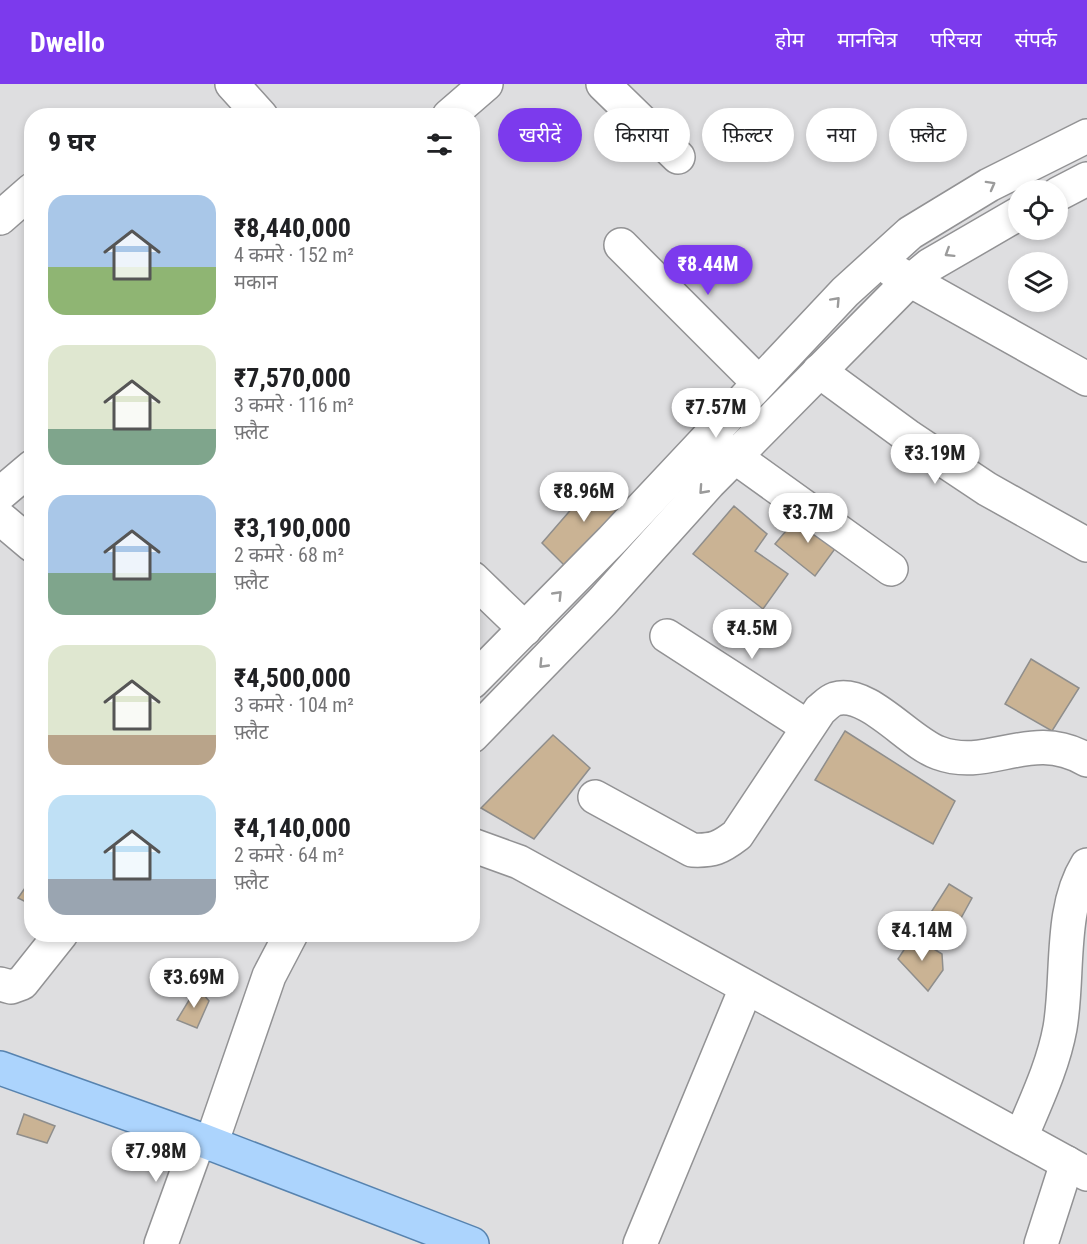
<!DOCTYPE html>
<html lang="hi">
<meta charset="utf-8">
<style>
:root{--surface:#fff;--page:#f2f2f2;--text:#202124;--muted:#757577;--accent:#7c3aed}
body{margin:0;font-family:"Roboto Condensed","Noto Sans Devanagari",sans-serif;background:var(--page);color:var(--text);height:100vh;display:flex;flex-direction:column;font-size:22px;white-space:nowrap}
*{box-sizing:border-box;margin:0}
p{font-size:20px;color:var(--muted)}
.icon{flex:none;width:33px;height:33px;fill:none;stroke:currentColor;stroke-width:2;stroke-linecap:round;stroke-linejoin:round}
.map{position:relative;flex:1;overflow:hidden}
.drawer{position:absolute;left:24px;top:24px;width:456px;height:834px;display:flex;flex-direction:column;background:var(--surface);border-radius:24px;box-shadow:0 3px 9px #0003}
.drawer>*{flex:none}
.hud{position:absolute;left:498px;top:24px;width:498px;height:54px;display:flex;gap:12px}
.fabs{position:absolute;left:1008px;top:96px;display:grid;gap:12px}
.fabs a{display:grid;place-items:center;width:60px;height:60px;border-radius:50%;background:var(--surface);box-shadow:0 3px 9px #0003;font-size:30px}
.price{position:absolute;translate:-50% -51px;padding:0 14px;border-radius:21px;background:#fff;color:#222;font-size:20px;line-height:39px;filter:drop-shadow(0 2px 3px #0008)}
.price::after{content:'';position:absolute;left:50%;top:36px;width:18px;height:14px;margin-left:-9px;background:inherit;clip-path:polygon(0 0,100% 0,50% 100%)}
.price.current{background:var(--accent);color:#fff}
ul{padding:0;list-style:none}
li{display:flex;align-items:center;gap:18px;height:150px;padding:0 24px}
li span{display:grid;place-items:center;flex:none;width:168px;height:120px;border-radius:18px;color:#555}
li>.icon{margin-inline-start:auto}
span .icon{width:72px;height:72px;fill:#fffc;stroke-width:1}
li b{font-size:26px}
h2{display:flex;justify-content:space-between;align-items:center;height:72px;padding:0 24px;font-size:26px}
.tag{padding:0 21px;border-radius:27px;background:var(--surface);box-shadow:0 3px 9px #0003;font-size:21px;line-height:54px}
.tag.current{background:var(--accent);color:#fff}
header{display:flex;align-items:center;gap:36px;box-sizing:border-box;height:84px;padding:0 30px;background:var(--accent);color:#fff}
header strong{font-size:28px}
nav{display:flex;gap:33px;margin-inline-start:auto;font-size:21px}
.map>svg:first-child{display:block}
</style>
<header>
<strong>Dwello</strong>
<nav><a>होम</a><a>मानचित्र</a><a>परिचय</a><a>संपर्क</a></nav>
</header>
<div class="map">
<svg width="1087" height="1160" viewBox="0 0 1087 1160">
<rect width="100%" height="100%" fill="#dedee0"/>
<g fill="#cab394" stroke="#8f8e8c" stroke-width="1.5">
<path d="M600,392L625,420L568,485L542,459Z"/>
<path d="M734,422L767,450L755,467L788,490L763,525L693,470Z"/>
<path d="M801,429L840,458L815,492L775,460Z"/>
<path d="M1031,575L1079,604L1052,647L1005,620Z"/>
<path d="M845,647L955,717L933,760L815,696Z"/>
<path d="M553,651L590,684L534,755L481,724Z"/>
<path d="M32,794V821L18,814Z"/>
<path d="M949,800L972,814L949,856L923,841Z"/>
<path d="M913,852L942,870L943,886L928,907L898,875Z"/>
<path d="M197,903L209,917L197,944L177,936Z"/>
<path d="M24,1030L55,1042L47,1059L17,1050Z"/>
</g>
<g fill="none" stroke-linecap="round" stroke-linejoin="round">
<defs>
<g id="minor">
<path d="M232,0L261,32"/>
<path d="M603,0L678,73"/>
<path d="M449,32L486,0"/>
<path d="M1058,110L1087,95"/>
<path d="M0,134L32,106"/>
<path d="M621,161L759,299"/>
<path d="M892,186L1087,295"/>
<path d="M819,287L909,353L987,405L1087,461"/>
<path d="M717,360L891,485"/>
<path d="M0,410L32,383"/>
<path d="M0,434L32,461"/>
<path d="M472,494L525,545"/>
<path d="M667,552L808,643"/>
<path d="M472,598L612,456L845,208L910,149L989,101L1087,52"/>
<path d="M472,652L602,518L709,399L902,204L930,181L1018,130"/>
<path d="M595,713L692,766C713,767 720,764 737,751L820,626C824,623 829,617 835,615C868,605 909,659 939,669C990,688 1031,643 1087,676"/>
<path d="M472,761L519,778L1087,1090"/>
<path d="M0,900L11,903L22,899L61,850"/>
<path d="M1021,1053C1036,1017 1053,982 1060,944C1069,892 1059,826 1087,781"/>
<path d="M211,1060L269,892L291,850"/>
<path d="M161,1160L199,1055"/>
<path d="M640,1160L746,904"/>
<path d="M1041,1160L1067,1079"/>
</g>
<path id="major" d="M0,984L199,1055L472,1160"/>
</defs>
<use href="#minor" stroke="#929294" stroke-width="36"/>
<use href="#major" stroke="#5783af" stroke-width="36"/>
<use href="#minor" stroke="#fff" stroke-width="33"/>
<use href="#major" stroke="#acd4fd" stroke-width="33"/>
</g>
<defs><path id="oneway-chevron" d="M-2-3.5L2.5 0L-2 3.5" fill="none" stroke-width="1.6" stroke-linecap="round" stroke-linejoin="round" transform="scale(1.5)"/></defs>
<g stroke="#9b9b9b">
<use href="#oneway-chevron" transform="translate(991 101) rotate(-29)"/>
<use href="#oneway-chevron" transform="translate(949 169) rotate(148)"/>
<use href="#oneway-chevron" transform="translate(836 217) rotate(-47)"/>
<use href="#oneway-chevron" transform="translate(703 406) rotate(132)"/>
<use href="#oneway-chevron" transform="translate(558 511) rotate(-46)"/>
<use href="#oneway-chevron" transform="translate(543 580) rotate(134)"/>
</g>
</svg>
<div class="fabs">
<a><svg class="icon" aria-label="locate" viewBox="0 0 24 24"><circle cx="12" cy="12" r="6"/><path d="M12 2v4M12 18v4M2 12h4M18 12h4"/></svg></a>
<a><svg class="icon" aria-label="layers" viewBox="0 0 24 24"><path d="M12 4l9 5-9 5-9-5zM3 14l9 5 9-5"/></svg></a>
</div>
<b class="price current" style="left:708px;top:212px">₹8.44M</b>
<b class="price" style="left:716px;top:355px">₹7.57M</b>
<b class="price" style="left:935px;top:401px">₹3.19M</b>
<b class="price" style="left:584px;top:439px">₹8.96M</b>
<b class="price" style="left:808px;top:460px">₹3.7M</b>
<b class="price" style="left:752px;top:576px">₹4.5M</b>
<b class="price" style="left:922px;top:878px">₹4.14M</b>
<b class="price" style="left:194px;top:925px">₹3.69M</b>
<b class="price" style="left:156px;top:1099px">₹7.98M</b>
<div class="hud">
<a class="tag current">खरीदें</a>
<a class="tag">किराया</a>
<a class="tag">फ़िल्टर</a>
<a class="tag">नया</a>
<a class="tag">फ़्लैट</a>
</div>
<section class="drawer">
<h2>9 घर<svg class="icon" aria-label="filters" viewBox="0 0 24 24"><path d="M4 7h16M4 17h16"/><circle cx="9" cy="7" r="2"/><circle cx="15" cy="17" r="2"/></svg></h2>
<ul>
<li><span style="background:linear-gradient(#a9c7e8 60%,#8fb573 0)"><svg class="icon" aria-label="home" viewBox="0 0 24 24"><path d="M3 11l9-7 9 7M6 9v11h12V9"/></svg></span><div><b>₹8,440,000</b><p>4 कमरे · 152 m²</p><p>मकान</p></div></li>
<li><span style="background:linear-gradient(#dfe7d0 70%,#7fa58c 0)"><svg class="icon" aria-label="home" viewBox="0 0 24 24"><path d="M3 11l9-7 9 7M6 9v11h12V9"/></svg></span><div><b>₹7,570,000</b><p>3 कमरे · 116 m²</p><p>फ़्लैट</p></div></li>
<li><span style="background:linear-gradient(#a9c7e8 65%,#7fa58c 0)"><svg class="icon" aria-label="home" viewBox="0 0 24 24"><path d="M3 11l9-7 9 7M6 9v11h12V9"/></svg></span><div><b>₹3,190,000</b><p>2 कमरे · 68 m²</p><p>फ़्लैट</p></div></li>
<li><span style="background:linear-gradient(#dfe7d0 75%,#b9a48a 0)"><svg class="icon" aria-label="home" viewBox="0 0 24 24"><path d="M3 11l9-7 9 7M6 9v11h12V9"/></svg></span><div><b>₹4,500,000</b><p>3 कमरे · 104 m²</p><p>फ़्लैट</p></div></li>
<li><span style="background:linear-gradient(#bfe0f5 70%,#9aa5b1 0)"><svg class="icon" aria-label="home" viewBox="0 0 24 24"><path d="M3 11l9-7 9 7M6 9v11h12V9"/></svg></span><div><b>₹4,140,000</b><p>2 कमरे · 64 m²</p><p>फ़्लैट</p></div></li>
</ul>
</section>
</div>
